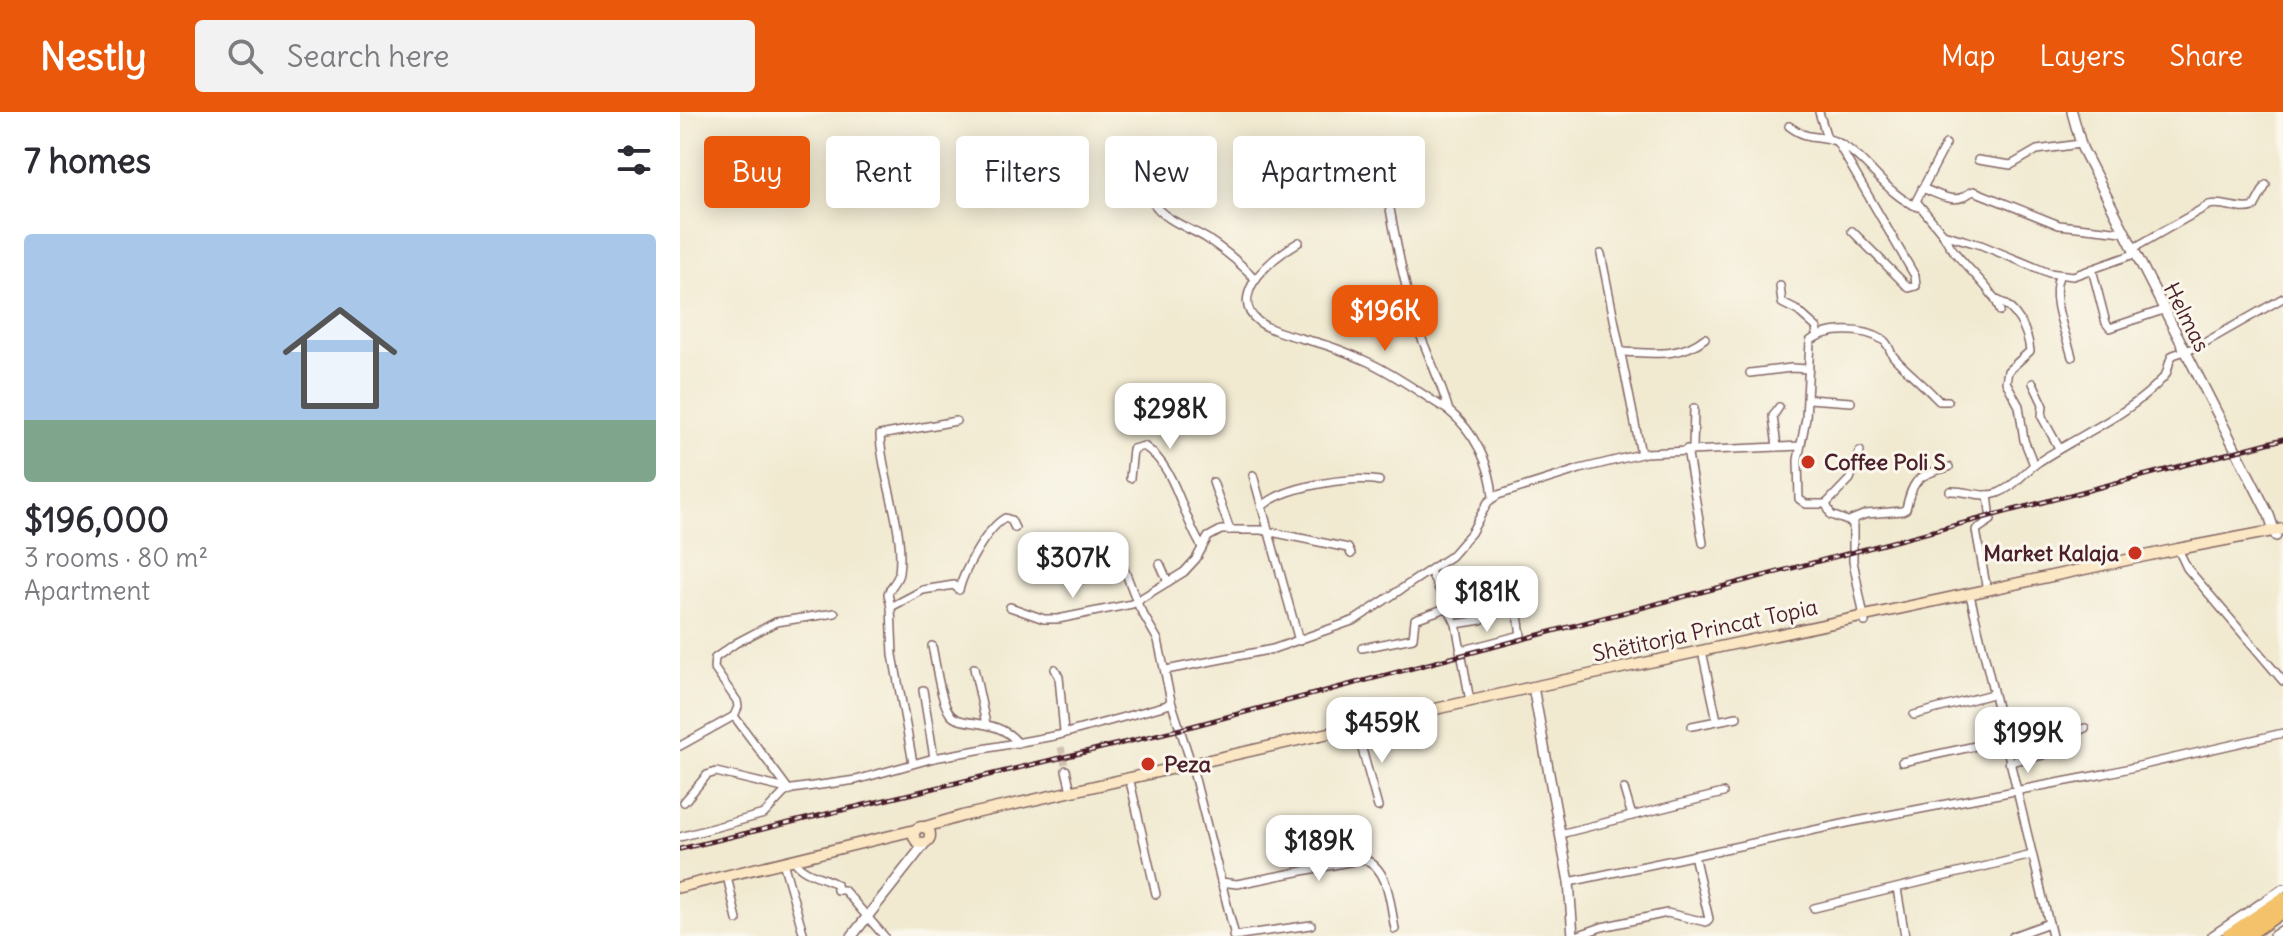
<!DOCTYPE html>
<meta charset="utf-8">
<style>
:root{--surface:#fff;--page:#f2f2f3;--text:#2b2b33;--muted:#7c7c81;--line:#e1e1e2;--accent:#ea580c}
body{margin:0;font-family:Delius,sans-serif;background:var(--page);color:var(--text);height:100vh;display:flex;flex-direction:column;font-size:30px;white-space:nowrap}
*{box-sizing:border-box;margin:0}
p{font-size:26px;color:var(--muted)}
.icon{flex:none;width:44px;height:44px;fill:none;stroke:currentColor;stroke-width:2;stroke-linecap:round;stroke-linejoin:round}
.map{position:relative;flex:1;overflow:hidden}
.panel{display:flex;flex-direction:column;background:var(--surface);width:680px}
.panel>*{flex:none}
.guide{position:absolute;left:24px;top:24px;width:760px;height:72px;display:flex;gap:16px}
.price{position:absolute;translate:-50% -68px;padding:0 18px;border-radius:16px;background:#fff;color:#222;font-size:26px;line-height:52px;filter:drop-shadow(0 2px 4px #0008)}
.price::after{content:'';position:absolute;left:50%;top:48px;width:24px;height:18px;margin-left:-12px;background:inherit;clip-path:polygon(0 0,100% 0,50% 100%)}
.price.active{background:var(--accent);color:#fff}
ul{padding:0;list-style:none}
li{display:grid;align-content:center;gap:16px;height:424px;padding:0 24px}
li+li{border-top:2px solid var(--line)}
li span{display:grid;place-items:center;height:248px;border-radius:8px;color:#555}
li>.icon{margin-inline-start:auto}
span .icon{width:144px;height:144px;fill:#fffc;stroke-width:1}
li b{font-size:34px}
h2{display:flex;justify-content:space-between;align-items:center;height:96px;padding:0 24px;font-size:34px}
.chip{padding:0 28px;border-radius:8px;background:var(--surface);box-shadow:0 4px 20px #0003;font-size:28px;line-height:72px}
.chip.active{background:var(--accent);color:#fff}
header{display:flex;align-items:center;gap:48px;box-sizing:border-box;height:112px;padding:0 40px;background:var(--accent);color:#fff}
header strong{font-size:38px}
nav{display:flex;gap:44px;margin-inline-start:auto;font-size:28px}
.search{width:560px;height:72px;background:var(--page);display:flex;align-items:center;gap:20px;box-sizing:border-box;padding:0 28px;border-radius:8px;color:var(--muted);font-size:30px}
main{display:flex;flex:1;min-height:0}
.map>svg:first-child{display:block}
</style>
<header>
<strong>Nestly</strong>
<div class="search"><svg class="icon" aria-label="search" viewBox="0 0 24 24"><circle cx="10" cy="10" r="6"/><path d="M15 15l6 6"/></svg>Search here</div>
<nav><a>Map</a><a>Layers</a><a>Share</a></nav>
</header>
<main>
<section class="panel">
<h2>7 homes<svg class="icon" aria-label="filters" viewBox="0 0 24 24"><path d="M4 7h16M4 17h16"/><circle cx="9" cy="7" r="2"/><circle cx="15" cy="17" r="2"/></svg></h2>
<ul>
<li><span style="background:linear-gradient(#a9c7e8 75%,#7fa58c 0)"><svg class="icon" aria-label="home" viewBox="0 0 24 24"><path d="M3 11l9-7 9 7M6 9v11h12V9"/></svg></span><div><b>$196,000</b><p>3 rooms · 80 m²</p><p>Apartment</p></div></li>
</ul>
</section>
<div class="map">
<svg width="1603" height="824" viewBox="0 0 1603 824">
<rect width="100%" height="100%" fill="#fbf7ec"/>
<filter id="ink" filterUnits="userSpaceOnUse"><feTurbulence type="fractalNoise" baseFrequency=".0125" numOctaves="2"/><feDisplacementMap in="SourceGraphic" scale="16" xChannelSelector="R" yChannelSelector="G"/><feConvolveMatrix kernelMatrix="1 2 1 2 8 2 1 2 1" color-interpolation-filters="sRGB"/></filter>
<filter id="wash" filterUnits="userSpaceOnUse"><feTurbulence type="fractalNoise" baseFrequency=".006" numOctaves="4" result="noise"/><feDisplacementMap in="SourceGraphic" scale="32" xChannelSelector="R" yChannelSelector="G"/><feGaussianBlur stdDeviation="1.8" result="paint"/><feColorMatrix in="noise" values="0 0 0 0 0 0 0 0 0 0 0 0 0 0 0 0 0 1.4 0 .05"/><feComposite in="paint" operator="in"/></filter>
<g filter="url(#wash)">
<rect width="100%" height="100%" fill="#f1ead1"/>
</g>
<g filter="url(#ink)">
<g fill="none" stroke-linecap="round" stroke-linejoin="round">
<path stroke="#d0c1b0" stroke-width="7" stroke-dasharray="7 3.5" stroke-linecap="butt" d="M381,635L386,658"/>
<defs>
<g id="minor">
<path d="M1139,0L1147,26"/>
<path d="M1109,14C1131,31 1141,20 1161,32C1190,49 1206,83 1238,95"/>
<path d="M1157,30L1235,164L1236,174L1229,176L1172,119"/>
<path d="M1266,32L1236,89L1263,122L1301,133L1369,161L1393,164L1454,142"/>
<path d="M1298,48L1331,53L1357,38L1400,32"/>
<path d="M1242,76C1253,80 1272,91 1283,85C1287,83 1290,80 1294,79L1379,113L1443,120"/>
<path d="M707,81C716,128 724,177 740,222C750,248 761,271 769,299"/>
<path d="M473,90C482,107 509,116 526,126C544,138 561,151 576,168"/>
<path d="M1263,122C1276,150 1315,176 1320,199"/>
<path d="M619,130C602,140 584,154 573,171C550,213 604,221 631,229C649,233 666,240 684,248C714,261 741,282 769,299C794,319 811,353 813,385"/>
<path d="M1452,137L1529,93C1544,89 1558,100 1574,95L1586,73"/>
<path d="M921,142L961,342"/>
<path d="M1412,157L1426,211L1430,216L1483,198"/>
<path d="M1379,164C1370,188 1386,221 1392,245"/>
<path d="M1100,174L1102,191L1118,199L1137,216L1136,225"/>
<path d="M1317,188C1336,195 1348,219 1350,239L1328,259L1326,270L1339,294L1344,328L1354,353"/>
<path d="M942,240C973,241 1000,246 1025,226"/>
<path d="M1070,261L1111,256L1129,257"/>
<path d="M1353,271L1363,292L1362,305L1379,336"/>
<path d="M1128,287L1171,290"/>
<path d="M1097,335L1093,304L1099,295"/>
<path d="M1007,337L1023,431"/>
<path d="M1013,337L1014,296"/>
<path d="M573,363L619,529"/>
<path d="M450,366L453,337L464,334C497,356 501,403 522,435"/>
<path d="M533,370L550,418"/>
<path d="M1270,379C1287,378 1302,387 1318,381C1333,376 1344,360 1357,351C1400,322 1449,304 1484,265C1490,258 1487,250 1493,243L1517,235L1603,186"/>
<path d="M1146,392L1170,367L1180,339"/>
<path d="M582,395C601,375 672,363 699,369"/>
<path d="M1171,408L1186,402L1222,399L1226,397C1233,365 1240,363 1269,355"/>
<path d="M369,437C381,437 397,432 406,440L425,439L441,449L459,495L478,528L491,589L511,651L555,824"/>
<path d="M1498,437L1507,456L1603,569"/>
<path d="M480,452L488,470"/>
<path d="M750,459L776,512L790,589"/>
<path d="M1307,479L1296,418L1311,408L1308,383"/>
<path d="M1290,483L1372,824"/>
<path d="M211,495L243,478L274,473L279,478C284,458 307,416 325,406L331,408L335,416"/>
<path d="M330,495L364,507H378L452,492L504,460L516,447L528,425L541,418H581L668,436L671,442"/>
<path d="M1185,510L1173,449V411L1151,403L1146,392H1126L1119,387L1118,348L1126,306L1130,229C1148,215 1184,216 1203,228C1209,232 1209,238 1213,244C1225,258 1241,270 1254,284L1259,289H1268"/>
<path d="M776,512L801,508V500"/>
<path d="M252,534C256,552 260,588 270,602C280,616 317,604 338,631"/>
<path d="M682,536L733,526L735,507L769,495"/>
<path d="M780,539L841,523L838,503"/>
<path d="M1022,539L1037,608"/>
<path d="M294,556L306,612"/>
<path d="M375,557L379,565L384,620"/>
<path d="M486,558L593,537L675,508L771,444L791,421L808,390L818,383L900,357L965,341L1120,334"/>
<path d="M243,578L254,646"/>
<path d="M1234,603L1312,582"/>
<path d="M54,604L58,595L57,589L34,556L35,546L56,531L96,510L155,501"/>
<path d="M1012,614L1057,605"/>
<path d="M677,619L698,695"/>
<path d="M0,634L54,604L109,678"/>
<path d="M1222,650L1323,628"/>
<path d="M1329,650L1363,643L1387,624L1405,616"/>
<path d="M233,651L213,543L211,495L208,482C210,474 218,469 219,461C225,414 202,369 200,323L276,309"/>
<path d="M386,658L391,679"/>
<path d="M449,665L476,782"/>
<path d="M944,677L952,704"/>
<path d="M4,690L27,663L36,660L107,677"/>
<path d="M880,722L1043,681"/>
<path d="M0,725L84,702L104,681L112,677L176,668L254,646L379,623L487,593L491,589"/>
<path d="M113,747C122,762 142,764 156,772L157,778H164L204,824"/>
<path d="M103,750L124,824"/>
<path d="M47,764L57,808"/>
<path d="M541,770L557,772L684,747C710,757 710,793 715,817"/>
<path d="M889,770L1172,710L1424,662L1603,621"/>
<path d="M1217,777L1225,824"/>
<path d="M1134,796L1352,743"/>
<path d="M553,824L631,813"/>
<path d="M896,824L922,815L987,801L1026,810L1029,807L1014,743"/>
<path d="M1333,824L1369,811"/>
<path d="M1531,824L1603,776"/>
</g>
<g id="tertiary">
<path d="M1392,0L1402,36L1589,403L1596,424"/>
<path d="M853,575L889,770L893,824"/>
<path d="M172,824L246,730"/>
<path d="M1594,824L1603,818"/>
</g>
<g id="secondary">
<circle cx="242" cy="723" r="8"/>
<path d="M245,715L282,704L853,575L1498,437L1603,417"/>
<path d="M0,775L235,718"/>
</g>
<g id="trunk">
<path d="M1548,824L1603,787"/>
<path d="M1566,824L1603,799"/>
</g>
</defs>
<use href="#minor" stroke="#846665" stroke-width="10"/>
<use href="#tertiary" stroke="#846665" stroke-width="12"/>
<use href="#secondary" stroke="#846665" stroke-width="13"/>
<use href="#trunk" stroke="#846665" stroke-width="15"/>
<use href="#minor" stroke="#fff" stroke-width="7"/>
<use href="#tertiary" stroke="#fff" stroke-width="9"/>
<use href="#secondary" stroke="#fbe7c3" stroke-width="10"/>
<use href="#trunk" stroke="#f4c26a" stroke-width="12"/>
<defs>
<path id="rail" d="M0,737L501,617L1603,327"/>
</defs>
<use href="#rail" stroke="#4a1f2b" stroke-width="5"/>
<use href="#rail" stroke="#fbf7ec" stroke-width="2" stroke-dasharray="6" stroke-linecap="butt"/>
</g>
</g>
<g fill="#c8321e" stroke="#fbf7ec" stroke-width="3">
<circle cx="1128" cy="350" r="8"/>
<circle cx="1455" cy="441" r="8"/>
<circle cx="468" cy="652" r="8"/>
</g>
<g text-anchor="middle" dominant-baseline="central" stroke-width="6" stroke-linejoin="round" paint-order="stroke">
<g font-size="22" fill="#4a1f2b" stroke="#fbf7ec">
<text transform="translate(1507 205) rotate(63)">Helmas</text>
<text transform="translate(1025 518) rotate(-12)">Shëtitorja Princat Topia</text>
</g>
<g font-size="22" font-weight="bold" fill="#4a1f2b" stroke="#fbf7ec" text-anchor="start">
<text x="1144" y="350">Coffee Poli S</text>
<text x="1439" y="441" text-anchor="end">Market Kalaja</text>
<text x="484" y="652">Peza</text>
</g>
</g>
</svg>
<b class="price active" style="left:705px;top:241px">$196K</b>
<b class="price" style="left:490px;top:339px">$298K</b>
<b class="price" style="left:393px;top:488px">$307K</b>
<b class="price" style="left:807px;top:522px">$181K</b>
<b class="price" style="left:702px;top:653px">$459K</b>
<b class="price" style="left:1348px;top:663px">$199K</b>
<b class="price" style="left:639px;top:771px">$189K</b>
<div class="guide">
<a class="chip active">Buy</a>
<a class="chip">Rent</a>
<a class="chip">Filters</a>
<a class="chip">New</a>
<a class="chip">Apartment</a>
</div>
</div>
</main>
